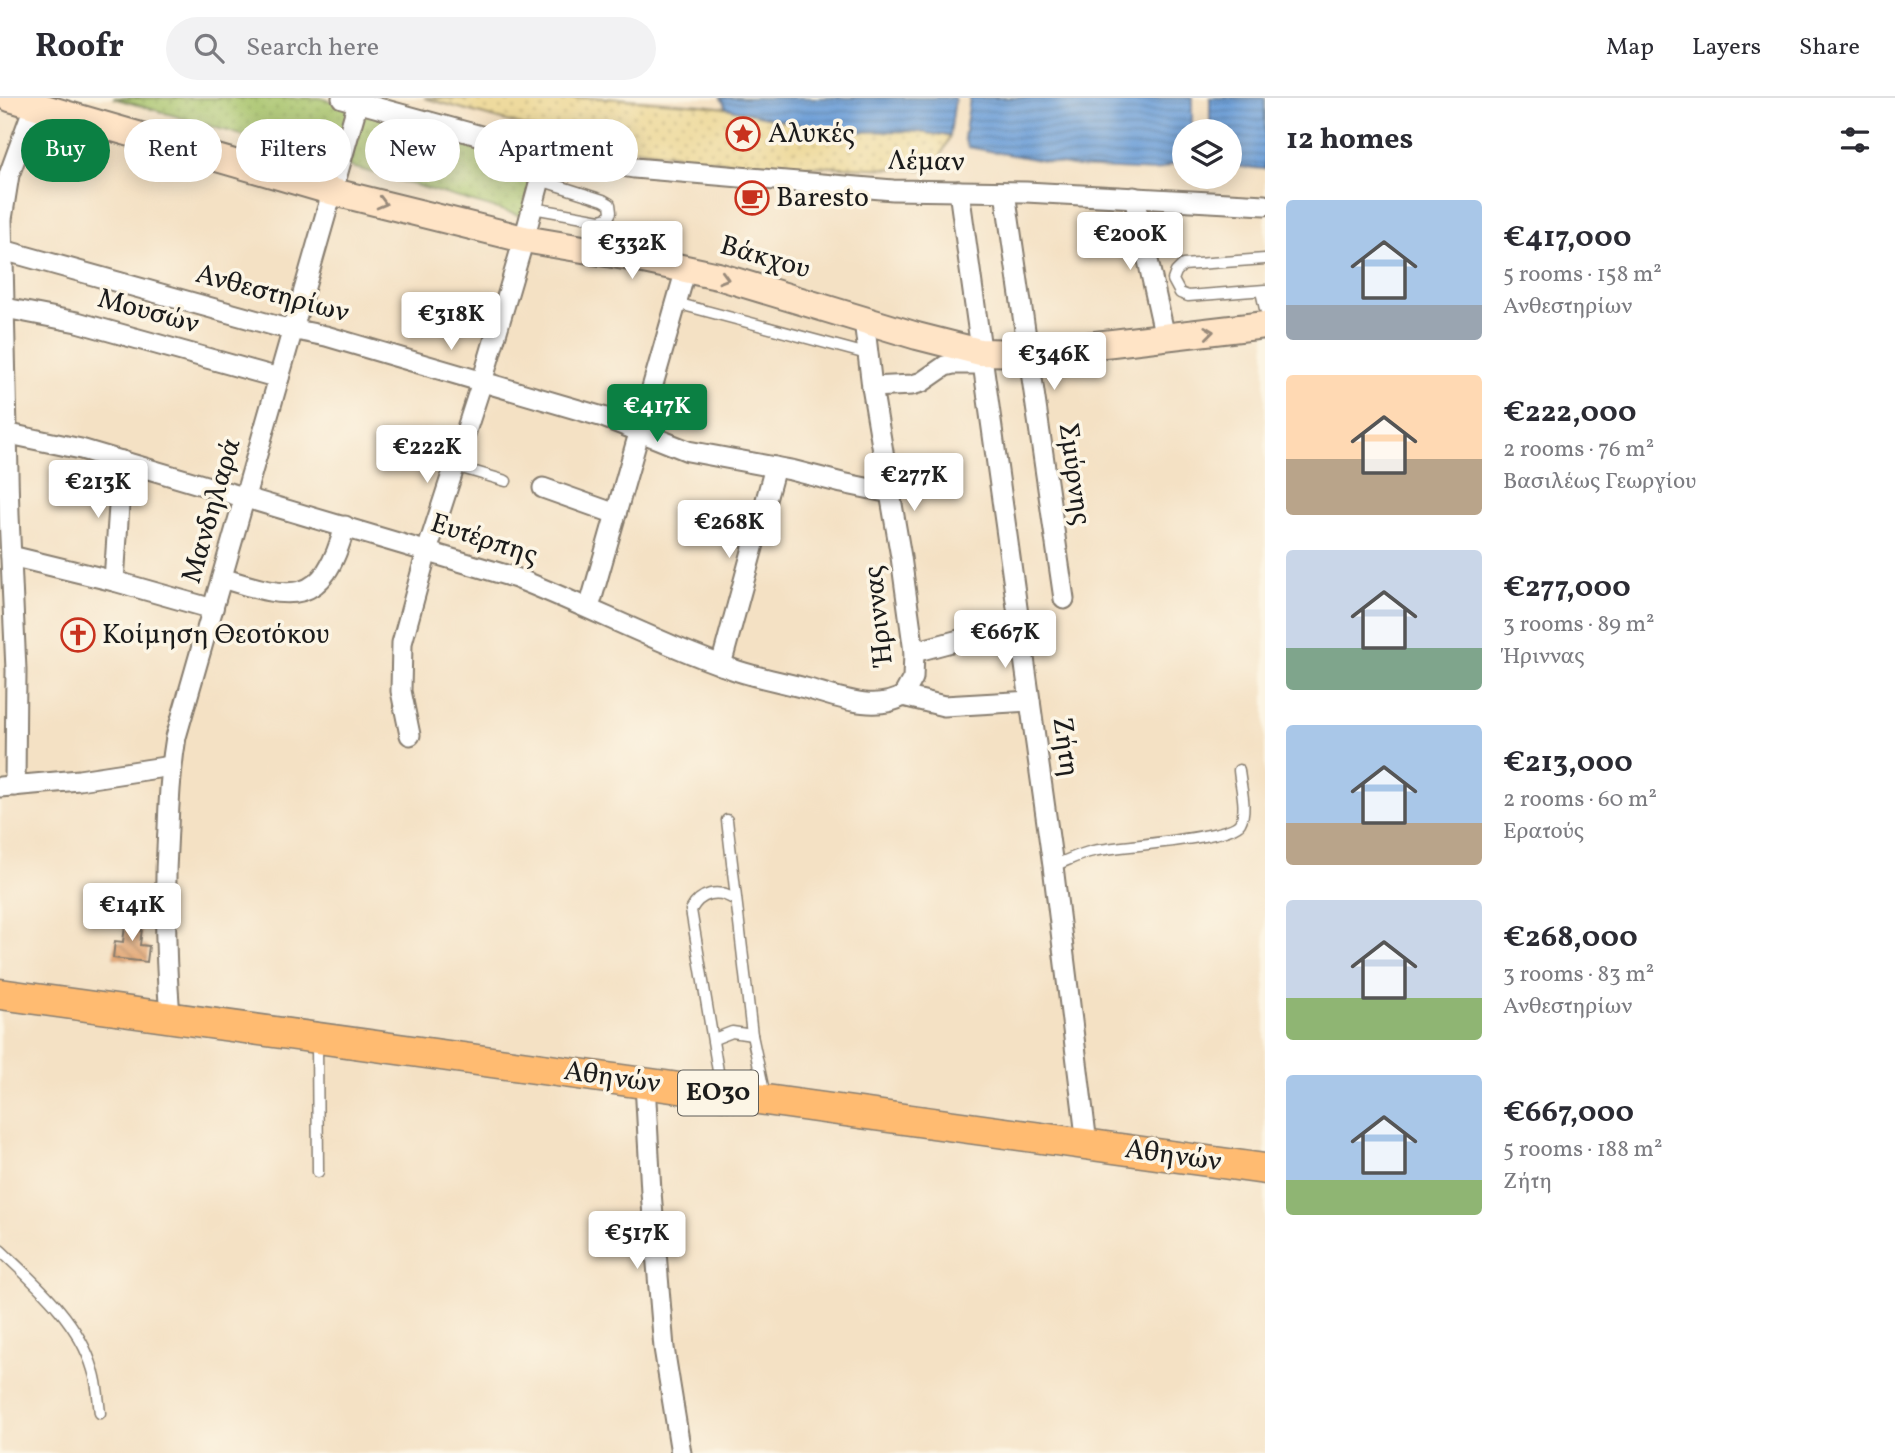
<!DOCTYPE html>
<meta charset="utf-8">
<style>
:root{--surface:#fff;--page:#f2f2f3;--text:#2b2b33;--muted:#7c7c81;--line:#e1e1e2;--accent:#0b8043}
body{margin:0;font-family:Vollkorn,serif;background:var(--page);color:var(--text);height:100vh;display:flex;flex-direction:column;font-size:26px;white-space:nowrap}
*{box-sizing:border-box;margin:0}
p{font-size:23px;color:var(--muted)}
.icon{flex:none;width:38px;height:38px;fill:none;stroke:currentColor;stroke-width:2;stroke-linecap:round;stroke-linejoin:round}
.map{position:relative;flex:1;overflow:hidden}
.side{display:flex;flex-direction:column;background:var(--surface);width:630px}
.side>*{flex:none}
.hud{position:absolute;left:21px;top:21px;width:665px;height:63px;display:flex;gap:14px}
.buttons{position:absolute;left:1172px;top:21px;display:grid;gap:14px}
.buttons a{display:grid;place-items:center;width:70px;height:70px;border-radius:50%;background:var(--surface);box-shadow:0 4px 18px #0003;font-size:35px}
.price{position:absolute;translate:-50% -60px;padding:0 16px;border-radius:7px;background:#fff;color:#222;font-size:23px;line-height:46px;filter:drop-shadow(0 2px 4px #0008)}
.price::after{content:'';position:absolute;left:50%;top:42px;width:21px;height:16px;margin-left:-10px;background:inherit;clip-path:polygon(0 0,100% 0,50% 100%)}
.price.active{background:var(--accent);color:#fff}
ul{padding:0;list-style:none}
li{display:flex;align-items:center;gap:21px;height:175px;padding:0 21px}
li span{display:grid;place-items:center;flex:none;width:196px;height:140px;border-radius:7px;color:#555}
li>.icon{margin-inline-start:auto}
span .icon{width:84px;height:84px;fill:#fffc;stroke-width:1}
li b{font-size:30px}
h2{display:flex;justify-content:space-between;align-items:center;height:84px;padding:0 21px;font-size:30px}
.chip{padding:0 24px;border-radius:32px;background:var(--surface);box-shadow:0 4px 18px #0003;font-size:24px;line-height:63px}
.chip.active{background:var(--accent);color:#fff}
header{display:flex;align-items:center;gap:42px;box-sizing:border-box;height:98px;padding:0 35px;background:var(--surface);border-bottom:2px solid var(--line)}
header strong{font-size:33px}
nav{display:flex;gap:38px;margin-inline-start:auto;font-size:24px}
.search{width:490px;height:63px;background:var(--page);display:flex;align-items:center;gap:18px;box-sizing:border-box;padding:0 24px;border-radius:38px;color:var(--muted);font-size:26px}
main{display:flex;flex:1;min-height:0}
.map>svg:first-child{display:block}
</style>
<header>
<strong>Roofr</strong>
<div class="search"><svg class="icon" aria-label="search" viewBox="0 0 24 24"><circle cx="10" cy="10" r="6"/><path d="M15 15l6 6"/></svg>Search here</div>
<nav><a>Map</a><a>Layers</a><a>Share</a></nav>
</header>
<main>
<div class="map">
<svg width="1265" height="1355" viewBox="0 0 1265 1355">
<defs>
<pattern id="sand-dots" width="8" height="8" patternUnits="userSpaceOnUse" patternTransform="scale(1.75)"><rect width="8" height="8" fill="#eeda9e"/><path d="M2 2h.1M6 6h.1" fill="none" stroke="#ccba88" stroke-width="1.8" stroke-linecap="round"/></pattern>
<pattern id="park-dots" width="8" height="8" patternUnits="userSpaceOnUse" patternTransform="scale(1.75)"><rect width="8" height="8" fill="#a5c269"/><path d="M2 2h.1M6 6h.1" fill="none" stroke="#8da65a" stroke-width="1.8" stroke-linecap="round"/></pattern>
<pattern id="water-rules" width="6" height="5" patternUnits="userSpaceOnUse" patternTransform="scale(1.75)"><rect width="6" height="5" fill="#6d9fd8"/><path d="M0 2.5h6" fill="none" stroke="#5981ae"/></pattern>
<pattern id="building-back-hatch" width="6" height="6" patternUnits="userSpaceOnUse" patternTransform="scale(1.75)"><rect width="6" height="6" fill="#df9d67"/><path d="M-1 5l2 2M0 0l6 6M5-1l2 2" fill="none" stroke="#b47f54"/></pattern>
</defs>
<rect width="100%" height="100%" fill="#fcf5e5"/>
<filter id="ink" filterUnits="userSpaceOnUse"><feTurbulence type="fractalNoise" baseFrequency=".0143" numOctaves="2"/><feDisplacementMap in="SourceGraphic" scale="14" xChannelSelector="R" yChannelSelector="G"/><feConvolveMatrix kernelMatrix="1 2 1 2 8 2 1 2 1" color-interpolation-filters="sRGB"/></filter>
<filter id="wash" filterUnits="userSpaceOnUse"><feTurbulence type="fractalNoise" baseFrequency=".00686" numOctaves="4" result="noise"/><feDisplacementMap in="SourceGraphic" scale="28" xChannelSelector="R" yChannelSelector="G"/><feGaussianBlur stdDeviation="1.57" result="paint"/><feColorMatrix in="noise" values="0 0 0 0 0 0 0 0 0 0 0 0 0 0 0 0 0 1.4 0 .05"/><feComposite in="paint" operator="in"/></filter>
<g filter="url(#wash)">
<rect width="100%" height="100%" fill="#f4e1c4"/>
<path fill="url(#sand-dots)" stroke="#857b5d" stroke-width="2" d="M424,0H611L702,7L726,10L833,34L911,33L950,38L935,72L742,66L577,43Z"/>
<path fill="url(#park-dots)" stroke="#606f42" stroke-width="2" d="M113,0H320L542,59L525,119Z"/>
<g fill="url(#water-rules)" stroke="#445e7a" stroke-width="2">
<path d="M721,0H955L950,38L911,33L833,34L726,10Z"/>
<path d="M970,0H1192V33H1185V61L1156,73L1077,69L968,49L964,40Z"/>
<path d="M1210,0H1265V71L1230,68V33H1210Z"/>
</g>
<g id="blocks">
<path fill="url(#building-back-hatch)" d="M126,821L143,823L140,847L149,848L147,864L113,860L115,843L123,844Z"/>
</g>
</g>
<g filter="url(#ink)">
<use href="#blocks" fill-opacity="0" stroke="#887e70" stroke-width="2"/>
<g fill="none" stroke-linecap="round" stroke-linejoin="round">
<defs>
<g id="lane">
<path d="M533,110L600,122L608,120L611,114L610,106L603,102L540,82"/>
<path d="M1265,161L1183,167L1176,174L1173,182L1180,195L1188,198L1265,192"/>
<path d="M1261,193L1265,211"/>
<path d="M676,205L867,256"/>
<path d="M455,368L506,383"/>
<path d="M727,722L752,937L765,998"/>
<path d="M1053,768C1066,763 1079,756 1093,753C1117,748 1230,741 1240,725C1248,712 1240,687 1239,672"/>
<path d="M714,941L732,934L752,937"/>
<path d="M317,945L318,1074"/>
<path d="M721,991L691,812C700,795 718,790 735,802"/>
<path d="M0,1152C36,1186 79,1223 93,1272C98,1286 98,1301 100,1315"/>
</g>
<g id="street">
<path d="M342,0L547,56L634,70L893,92L1026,94L1265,107"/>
<path d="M959,93L1053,768L1087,1046"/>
<path d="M1005,94L1064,501"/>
<path d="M1134,99L1165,239"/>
<path d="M3,152L276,228L326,238L603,319L688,353L791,372L842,385L890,395"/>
<path d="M0,209L77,224L279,280"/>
<path d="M864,222L872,289L901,459L914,554L913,580L903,598"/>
<path d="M872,289L912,287L922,284L945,268L953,266H982"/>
<path d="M0,334L81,351L516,480C590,509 662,547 738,573C759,580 783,584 805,590C835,598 874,615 903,598"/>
<path d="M543,390L616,416"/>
<path d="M11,458L114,483L213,511"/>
<path d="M222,480C292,502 323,510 345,428"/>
<path d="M114,483L122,363"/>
<path d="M589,510L686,171"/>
<path d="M914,554L1019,526"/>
<path d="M721,567L775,369"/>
<path d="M903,598L944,608L1030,603"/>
<path d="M410,637L401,593L402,545L427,453L482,284L524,141L547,56"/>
<path d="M15,688L16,572L9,417L2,121L9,77L37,0"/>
<path d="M0,689L79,682L171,668"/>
<path d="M170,919C165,856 164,793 168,730C169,699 171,669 176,639L358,4"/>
<path d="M645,985L651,1094L664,1250L681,1355"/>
</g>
<path id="secondary" d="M10,0L334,94L524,141L630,159L718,178L917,238L980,254L1028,255L1265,227"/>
<path id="primary" d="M0,896L1265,1071"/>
</defs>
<use href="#lane" stroke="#887e70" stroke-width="13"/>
<use href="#street" stroke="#887e70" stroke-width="23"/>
<use href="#secondary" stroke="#887e70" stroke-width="30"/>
<use href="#primary" stroke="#887e70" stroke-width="33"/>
<use href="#lane" stroke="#fff" stroke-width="10"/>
<use href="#street" stroke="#fff" stroke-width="19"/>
<use href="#secondary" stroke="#ffe4c6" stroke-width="26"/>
<use href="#primary" stroke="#ffbb71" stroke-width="30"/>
</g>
<defs><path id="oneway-chevron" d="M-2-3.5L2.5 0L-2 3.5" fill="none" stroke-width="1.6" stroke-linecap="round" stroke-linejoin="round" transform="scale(1.75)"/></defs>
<g stroke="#998a7a">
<use href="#oneway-chevron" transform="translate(382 105) rotate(15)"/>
<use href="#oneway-chevron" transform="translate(724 180) rotate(16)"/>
<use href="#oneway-chevron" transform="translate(1209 234) rotate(-7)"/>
</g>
</g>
<defs>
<symbol id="sight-ring" viewBox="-11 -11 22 22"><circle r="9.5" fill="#fcf5e5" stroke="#c8321e" stroke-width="1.5"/><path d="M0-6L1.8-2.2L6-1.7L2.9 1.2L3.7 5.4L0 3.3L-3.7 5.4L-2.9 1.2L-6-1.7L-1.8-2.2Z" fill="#c8321e"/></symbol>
<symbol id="cafe-ring" viewBox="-11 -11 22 22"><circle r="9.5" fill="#fcf5e5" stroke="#c8321e" stroke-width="1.5"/><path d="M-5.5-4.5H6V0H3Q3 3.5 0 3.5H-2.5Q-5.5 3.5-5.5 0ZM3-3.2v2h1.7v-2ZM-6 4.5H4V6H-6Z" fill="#c8321e"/></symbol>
<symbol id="church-ring" viewBox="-11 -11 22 22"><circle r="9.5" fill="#fcf5e5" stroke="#c8321e" stroke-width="1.5"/><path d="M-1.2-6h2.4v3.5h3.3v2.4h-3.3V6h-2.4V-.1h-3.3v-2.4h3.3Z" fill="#c8321e"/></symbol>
</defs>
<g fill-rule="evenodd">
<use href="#sight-ring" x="724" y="17" width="38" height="38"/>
<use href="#cafe-ring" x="733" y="81" width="38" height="38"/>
<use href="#church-ring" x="59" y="518" width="38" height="38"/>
</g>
<g text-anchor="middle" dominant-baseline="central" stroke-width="7" stroke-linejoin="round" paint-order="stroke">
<rect fill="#fcf5e5" stroke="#5f5d58" stroke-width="2" x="678" y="972.5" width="80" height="45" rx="5"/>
<g font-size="26" font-weight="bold" fill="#1c1c1c">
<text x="718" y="995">ΕΟ30</text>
</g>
<g font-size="28" fill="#1c1c1c" stroke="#fcf5e5" text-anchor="start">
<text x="768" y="36">Αλυκές</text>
<text x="776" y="100">Baresto</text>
<text x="102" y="537">Κοίμηση Θεοτόκου</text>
</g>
<g font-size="28" fill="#1c1c1c" stroke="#fcf5e5">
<text transform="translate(926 64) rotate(1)">Λέμαν</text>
<text transform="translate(765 160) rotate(16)">Βάκχου</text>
<text transform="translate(272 196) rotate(15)">Ανθεστηρίων</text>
<text transform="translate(148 214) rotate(15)">Μουσών</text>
<text transform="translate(1074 376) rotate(82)">Σμύρνης</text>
<text transform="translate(212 413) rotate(-74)">Μανδηλαρά</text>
<text transform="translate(484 442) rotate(18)">Ευτέρπης</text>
<text transform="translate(879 517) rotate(-96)">Ήριννας</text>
<text transform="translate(1065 649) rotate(82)">Ζήτη</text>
<text transform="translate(612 980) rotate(8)">Αθηνών</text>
<text transform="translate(1173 1058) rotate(8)">Αθηνών</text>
</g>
</g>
</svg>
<div class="buttons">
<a><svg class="icon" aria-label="layers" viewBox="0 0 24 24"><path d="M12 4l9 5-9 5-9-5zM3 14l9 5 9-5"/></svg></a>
</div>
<b class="price" style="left:1130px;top:174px">€200K</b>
<b class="price" style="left:632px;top:183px">€332K</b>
<b class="price" style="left:451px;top:254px">€318K</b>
<b class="price" style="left:1054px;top:294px">€346K</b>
<b class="price active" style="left:657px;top:346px">€417K</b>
<b class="price" style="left:427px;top:387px">€222K</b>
<b class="price" style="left:914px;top:415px">€277K</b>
<b class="price" style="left:98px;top:422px">€213K</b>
<b class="price" style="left:729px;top:462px">€268K</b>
<b class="price" style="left:1005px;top:572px">€667K</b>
<b class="price" style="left:132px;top:845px">€141K</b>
<b class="price" style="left:637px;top:1173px">€517K</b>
<div class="hud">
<a class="chip active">Buy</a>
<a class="chip">Rent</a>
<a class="chip">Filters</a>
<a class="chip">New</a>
<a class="chip">Apartment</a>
</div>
</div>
<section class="side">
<h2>12 homes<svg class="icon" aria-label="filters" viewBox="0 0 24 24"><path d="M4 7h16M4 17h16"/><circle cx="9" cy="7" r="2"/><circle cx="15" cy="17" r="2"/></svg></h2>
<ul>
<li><span style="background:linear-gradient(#a9c7e8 75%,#9aa5b1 0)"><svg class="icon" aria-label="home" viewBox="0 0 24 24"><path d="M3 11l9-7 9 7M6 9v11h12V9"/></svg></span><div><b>€417,000</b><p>5 rooms · 158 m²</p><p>Ανθεστηρίων</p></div></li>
<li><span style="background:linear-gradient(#ffd9b3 60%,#b9a48a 0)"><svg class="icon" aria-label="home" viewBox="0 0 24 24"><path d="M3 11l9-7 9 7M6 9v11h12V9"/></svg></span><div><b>€222,000</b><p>2 rooms · 76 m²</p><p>Βασιλέως Γεωργίου</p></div></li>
<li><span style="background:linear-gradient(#c9d6e8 70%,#7fa58c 0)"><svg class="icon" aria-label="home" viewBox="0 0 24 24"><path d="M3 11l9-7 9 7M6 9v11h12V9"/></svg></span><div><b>€277,000</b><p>3 rooms · 89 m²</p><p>Ήριννας</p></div></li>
<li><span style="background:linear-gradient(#a9c7e8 70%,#b9a48a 0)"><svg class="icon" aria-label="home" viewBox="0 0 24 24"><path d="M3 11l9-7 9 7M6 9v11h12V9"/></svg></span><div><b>€213,000</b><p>2 rooms · 60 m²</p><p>Ερατούς</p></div></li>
<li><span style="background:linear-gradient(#c9d6e8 70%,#8fb573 0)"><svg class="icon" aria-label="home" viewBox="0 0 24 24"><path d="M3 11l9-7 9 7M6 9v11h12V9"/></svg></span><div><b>€268,000</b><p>3 rooms · 83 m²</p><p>Ανθεστηρίων</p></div></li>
<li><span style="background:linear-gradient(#a9c7e8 75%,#8fb573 0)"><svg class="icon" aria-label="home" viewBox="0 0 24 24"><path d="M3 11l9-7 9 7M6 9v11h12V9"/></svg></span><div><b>€667,000</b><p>5 rooms · 188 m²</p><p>Ζήτη</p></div></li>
</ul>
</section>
</main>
